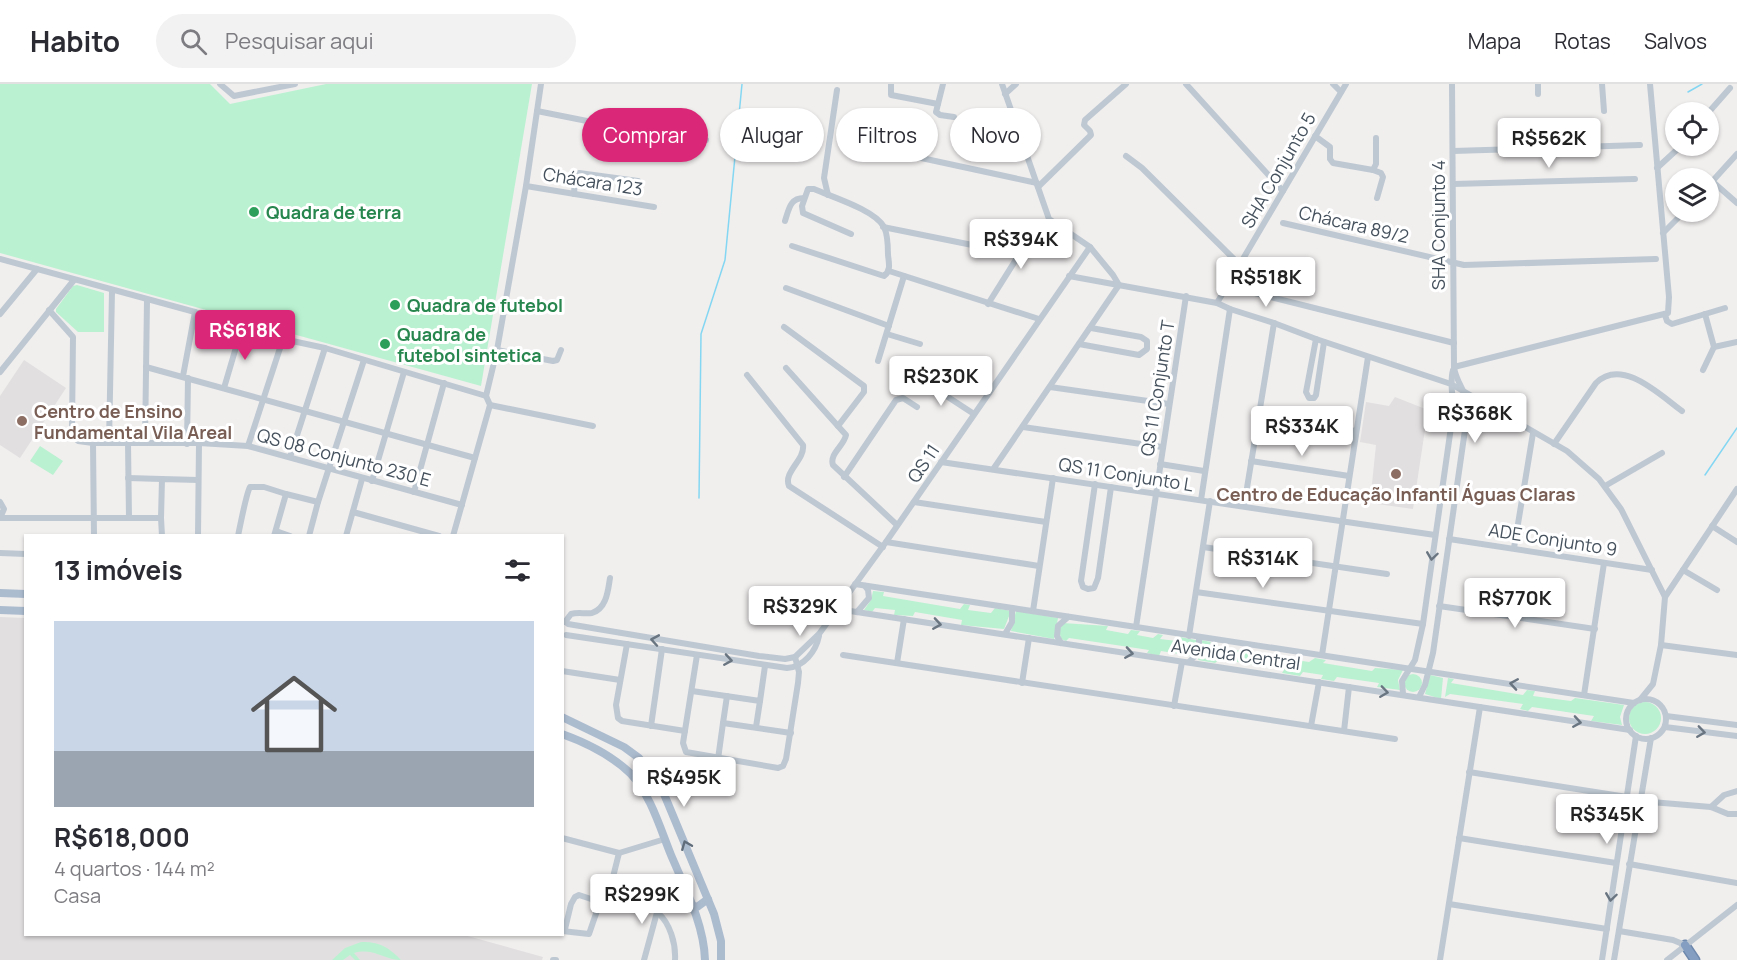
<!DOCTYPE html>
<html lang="pt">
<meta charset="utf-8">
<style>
:root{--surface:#fff;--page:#f2f2f3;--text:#2b2b33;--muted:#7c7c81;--line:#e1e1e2;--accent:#db2777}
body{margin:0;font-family:Manrope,sans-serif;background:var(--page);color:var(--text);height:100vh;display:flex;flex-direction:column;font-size:22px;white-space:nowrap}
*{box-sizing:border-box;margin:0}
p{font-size:20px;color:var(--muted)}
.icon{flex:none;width:33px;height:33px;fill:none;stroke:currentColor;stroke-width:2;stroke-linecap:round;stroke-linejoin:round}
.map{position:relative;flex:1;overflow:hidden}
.details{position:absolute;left:24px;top:450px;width:540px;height:402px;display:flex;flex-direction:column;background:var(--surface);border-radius:0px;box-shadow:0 2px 4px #0004}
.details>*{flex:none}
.guide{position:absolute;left:582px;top:24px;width:570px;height:54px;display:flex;gap:12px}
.fabs{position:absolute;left:1665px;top:18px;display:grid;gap:12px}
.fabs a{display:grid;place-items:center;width:54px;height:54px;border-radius:50%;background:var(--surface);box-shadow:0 2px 4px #0004;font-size:30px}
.price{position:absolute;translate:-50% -51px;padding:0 14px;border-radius:6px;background:#fff;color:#222;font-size:20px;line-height:39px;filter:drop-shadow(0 2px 3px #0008)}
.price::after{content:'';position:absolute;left:50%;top:36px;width:18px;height:14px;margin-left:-9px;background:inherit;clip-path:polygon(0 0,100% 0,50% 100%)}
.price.on{background:var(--accent);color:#fff}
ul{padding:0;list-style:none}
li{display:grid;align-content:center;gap:12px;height:318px;padding:0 30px}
li span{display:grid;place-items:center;height:186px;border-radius:0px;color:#555}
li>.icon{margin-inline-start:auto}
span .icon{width:108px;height:108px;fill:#fffc;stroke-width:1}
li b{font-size:26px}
h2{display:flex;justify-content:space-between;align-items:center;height:72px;padding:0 30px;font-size:26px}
.pill{padding:0 21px;border-radius:27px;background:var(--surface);box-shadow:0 2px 4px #0004;font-size:21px;line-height:54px}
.pill.on{background:var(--accent);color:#fff}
header{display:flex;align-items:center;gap:36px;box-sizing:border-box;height:84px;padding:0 30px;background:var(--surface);border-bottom:2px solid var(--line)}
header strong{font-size:28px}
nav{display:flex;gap:33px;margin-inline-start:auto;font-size:21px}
.search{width:420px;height:54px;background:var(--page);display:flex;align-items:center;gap:15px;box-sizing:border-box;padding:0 21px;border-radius:33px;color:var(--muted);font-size:22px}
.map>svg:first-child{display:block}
</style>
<header>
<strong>Habito</strong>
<div class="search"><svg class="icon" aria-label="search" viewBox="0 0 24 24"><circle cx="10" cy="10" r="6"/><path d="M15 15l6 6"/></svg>Pesquisar aqui</div>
<nav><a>Mapa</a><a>Rotas</a><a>Salvos</a></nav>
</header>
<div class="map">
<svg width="1737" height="876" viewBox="0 0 1737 876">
<rect width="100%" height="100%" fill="#f1eeee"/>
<g fill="#e2dfe0">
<path d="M24,276L66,304L20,374L0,361V312Z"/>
<path d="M1395,313L1428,326L1413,425L1370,419L1376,361L1360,358L1366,318L1389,322Z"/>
<path d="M0,533L25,534L26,850L464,851L543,873L542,876H0Z"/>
</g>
<g fill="#baf2d1">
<path d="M0,0H210L230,20L326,0H532L481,302L0,169Z"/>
<path d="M77,201L104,209V248H78L56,228V225L73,202Z"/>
<path d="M40,362L63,377L53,391L30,377Z"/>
<path d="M873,507L884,508L883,512L960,525L964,520L970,521L968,526L991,529L995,524L1011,527L1004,545L961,541L962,536L915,528L913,532L894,531L895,526L875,524L872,528L864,526L871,516Z"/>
<path d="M1016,527L1058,534L1054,555L1011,547Z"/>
<path d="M1063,539L1108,542L1106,546L1128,550L1131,546L1140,547L1137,551L1153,554L1158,550L1163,551L1160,555L1177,557L1180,553L1196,556L1197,565L1193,572L1161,567L1159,572L1147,569L1149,566L1069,554L1066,557L1061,555L1059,546Z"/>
<path d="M1201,556L1211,558L1209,562L1309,578L1315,574L1326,576L1323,579L1372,587L1375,584L1403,586L1398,596L1400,606L1377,603L1379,599L1337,593L1334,597L1321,595L1323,591L1303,588L1300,592L1282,589L1284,586L1220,575L1215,579L1198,576L1202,567Z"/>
<circle cx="1413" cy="599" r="9"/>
<path d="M1430,591L1443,594L1441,615L1425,610Z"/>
<path d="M1448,594L1454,595L1451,599L1523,611L1527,606L1535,607L1533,612L1571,617L1575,614L1624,621L1620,633L1622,641L1591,637L1594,632L1532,623L1528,627L1520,625L1523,620L1450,610L1445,613Z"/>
<circle cx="1645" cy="634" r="16"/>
<path d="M361,858C378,857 389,863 401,876C384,876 373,863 354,869L360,876H355L350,871L343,876H332L345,864Z"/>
</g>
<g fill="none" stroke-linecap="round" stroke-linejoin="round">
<g stroke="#84d7f2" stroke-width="1.5">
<path d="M1688,8L1702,0"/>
<path d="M1705,391L1737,344"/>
<path d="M699,414L701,250L725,176L742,0"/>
</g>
<defs>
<path id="highway" d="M1685,861L1695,876"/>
</defs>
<use href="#highway" stroke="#6e89ac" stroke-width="11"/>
<g stroke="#bec8d2" stroke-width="6">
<path d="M220,0L234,12L295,0"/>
<path d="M891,0V11L938,20"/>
<path d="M943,0L936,28L940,31L954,33"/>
<path d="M1186,0L1283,107"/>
<path d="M1333,0L1341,8"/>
<path d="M1602,0L1604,27"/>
<path d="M1005,10L1016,0"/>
<path d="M1538,10V0"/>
<path d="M537,27L587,37L706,56"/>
<path d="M1708,29L1730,4"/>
<path d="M1315,52L1330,63V75L1333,79L1373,86L1376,80V54"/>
<path d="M889,67L1037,99"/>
<path d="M1453,67L1640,61"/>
<path d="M1126,72L1142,84L1240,181"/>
<path d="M1657,84L1681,62"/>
<path d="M1373,86L1381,89L1383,93L1377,114"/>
<path d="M1713,98L1737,119"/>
<path d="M1453,100L1635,95"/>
<path d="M526,102L654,123"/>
<path d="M1708,102L1737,70"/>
<path d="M1038,103L1091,51L1090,47L1084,41L1085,36L1126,0"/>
<path d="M574,110L575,94L579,89L638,97"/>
<path d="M828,111L824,94L837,6"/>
<path d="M785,137C789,125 790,114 804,114"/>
<path d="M1283,139L1464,181L1656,175"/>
<path d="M883,143L1002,167L1016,171"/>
<path d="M1663,149L1684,128"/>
<path d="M792,162L884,192C891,187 889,179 888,171C888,162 888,151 884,143C875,126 832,113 814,105H808L802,122L803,129L851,150"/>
<path d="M0,175L195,228L283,255L325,264L486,312"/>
<path d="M889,187L1039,235"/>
<path d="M1069,192L1217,219L1230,225L1274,239L1316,255L1451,300L1567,367L1599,395L1621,425L1665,513L1661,561L1653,600L1640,616"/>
<path d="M786,204L889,242"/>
<path d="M1243,206L1454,259"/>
<path d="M1217,219L1346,0"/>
<path d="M988,220L1037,142"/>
<path d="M49,226L73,253L72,344L73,352L78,357L93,359L94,452"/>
<path d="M0,230L37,185"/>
<path d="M1705,230L1714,263L1737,258"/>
<path d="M1665,231L1667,237L1672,240L1725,224"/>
<path d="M784,243L864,302V308L838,342"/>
<path d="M887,250L920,260"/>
<path d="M1316,255L1306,308L1309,314H1314L1316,311L1324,258"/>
<path d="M1079,260L1139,271L1147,265V257L1141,253L1091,244"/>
<path d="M497,266L553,277L557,276L561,266"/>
<path d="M878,277L904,192"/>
<path d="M146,283L475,374"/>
<path d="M1454,283L1668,229L1669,213L1650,0"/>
<path d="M786,284L846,351C844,362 829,370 833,381L897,441"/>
<path d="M1703,286L1714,263"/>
<path d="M0,288L74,196"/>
<path d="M747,291L803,361C805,376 783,388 789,402L883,463"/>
<path d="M183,292L195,228"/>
<path d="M928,300L974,330"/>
<path d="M1050,303L1169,320"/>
<path d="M224,304L242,243"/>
<path d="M490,321L593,342"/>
<path d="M1259,333L1356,347"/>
<path d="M1023,343L1162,363"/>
<path d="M93,359H199L248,362L462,421"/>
<path d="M109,359L112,207"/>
<path d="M128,359L129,434H161L162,395L198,396"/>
<path d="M145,359L147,216"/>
<path d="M187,360L188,294"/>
<path d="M1554,360L1596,299C1622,273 1660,311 1682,327"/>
<path d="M248,362L283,255"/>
<path d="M290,373L325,264"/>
<path d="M1251,377L1349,392"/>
<path d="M941,378L1435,451"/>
<path d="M1160,380L1204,387"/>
<path d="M994,384L1119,201L1113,191L1090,163L1049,135L1002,0"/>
<path d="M844,393L896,316L903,314L917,323"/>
<path d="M128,394L162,395"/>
<path d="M372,397L404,288"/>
<path d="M1095,400L1081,497L1083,503L1088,505L1094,504L1098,494L1111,403"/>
<path d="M1605,402L1662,369"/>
<path d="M414,408L444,299"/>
<path d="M1201,416L1230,225"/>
<path d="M0,418L4,425L0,434H129"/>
<path d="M914,418L1046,438"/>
<path d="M1244,422L1274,239"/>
<path d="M353,428L439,452"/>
<path d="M161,434L162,452"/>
<path d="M1712,442L1737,458"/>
<path d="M276,447L290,452"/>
<path d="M198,452L199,359"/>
<path d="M238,452C240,442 247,408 250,403H264L286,410"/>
<path d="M274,452L286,410L318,418L364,276"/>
<path d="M309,452L318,418"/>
<path d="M346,452L362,395"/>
<path d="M453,452L490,321L486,312L497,266L526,102L541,0"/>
<path d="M1449,455L1652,486"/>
<path d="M886,458L1039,482"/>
<path d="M1203,463L1387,490"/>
<path d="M1514,464L1533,349"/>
<path d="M0,469L26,470"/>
<path d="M1683,486L1717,506"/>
<path d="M855,500L1634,619"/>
<path d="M1196,508L1423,540"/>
<path d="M1665,513L1737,405"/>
<path d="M1439,522L1595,545"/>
<path d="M837,525L1630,646"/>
<path d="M1033,527L1053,394"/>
<path d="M857,528L869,514L868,506L865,502"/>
<path d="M565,538L571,530C578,528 585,530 592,529C607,524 608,506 610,494"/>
<path d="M568,540L759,572L785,575L795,573L819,550L886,458L1090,163"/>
<path d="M1136,543L1186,212"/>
<path d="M1005,550L1012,538V524"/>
<path d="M566,551L787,584C804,583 816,567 819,552"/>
<path d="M1189,552L1210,417"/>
<path d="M1061,559L1057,552L1058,542L1068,533"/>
<path d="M627,560L616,621L618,634L622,637L685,647"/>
<path d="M1661,561L1737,571"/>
<path d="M697,571L683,659L686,668L778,684L783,682L786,675L798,599L799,588L795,573"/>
<path d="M843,571L1395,655"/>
<path d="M1322,571L1368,273"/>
<path d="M1189,578L1199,568V554"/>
<path d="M897,579L904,535"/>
<path d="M562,587L620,596"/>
<path d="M1022,599L1029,554"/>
<path d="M692,607L760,617L765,582"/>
<path d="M1403,610L1402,597L1415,576L1423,540L1453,329C1454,314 1449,300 1453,286"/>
<path d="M1584,611L1604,479"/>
<path d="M1419,613L1425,601L1433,569L1468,325C1468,309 1456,299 1454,283L1452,0"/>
<circle cx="1646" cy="635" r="20"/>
<path d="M1174,622L1182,578"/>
<path d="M1666,632L1737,641"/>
<path d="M723,639L727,612"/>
<path d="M651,642L662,565"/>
<path d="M1311,642L1319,598"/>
<path d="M756,643L760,617"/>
<path d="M1665,643L1737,652"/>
<path d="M1344,647L1349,603"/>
<path d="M718,675L723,639L791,649"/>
<path d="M1469,688L1627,713"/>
<path d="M1639,717L1711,723L1728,730H1737"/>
<path d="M1711,723L1724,711L1737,707"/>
<path d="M562,754L619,769L665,755"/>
<path d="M1459,754L1616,779"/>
<path d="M1629,780L1737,799"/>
<path d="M1449,820L1607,845"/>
<path d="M658,829C670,839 676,860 675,876"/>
<path d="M565,845L571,820L575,813L579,811L600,818L608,813L619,769"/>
<path d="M562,847L589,850L600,818"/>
<path d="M1619,847L1673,856L1685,861"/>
<path d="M553,876H556"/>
<path d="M644,876L662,810"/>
<path d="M1440,876L1480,623"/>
<path d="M1602,876L1636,652"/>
<path d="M1614,876L1651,654"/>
<path d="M1667,876L1737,821"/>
</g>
<g stroke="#acbccf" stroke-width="8">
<path d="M0,509L26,510"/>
<path d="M0,526L26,527"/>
<path d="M562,633L624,663L639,674L659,698L714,830L721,857V876"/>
<path d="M562,650C587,659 611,671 630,689C651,711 660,744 671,771C685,804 704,840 705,876"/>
<path d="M691,821L697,823L708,815"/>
</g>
<use href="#highway" stroke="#839ec1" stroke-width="8"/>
</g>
<defs><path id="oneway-chevron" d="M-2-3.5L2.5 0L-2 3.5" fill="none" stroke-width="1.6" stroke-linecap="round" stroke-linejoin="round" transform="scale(1.5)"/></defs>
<g stroke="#697580">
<use href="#oneway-chevron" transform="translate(1432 472) rotate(98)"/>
<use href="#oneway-chevron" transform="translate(937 540) rotate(9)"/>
<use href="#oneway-chevron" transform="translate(655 556) rotate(-170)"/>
<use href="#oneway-chevron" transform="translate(1129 569) rotate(9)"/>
<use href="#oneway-chevron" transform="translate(728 576) rotate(9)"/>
<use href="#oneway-chevron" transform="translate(1514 600) rotate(-171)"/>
<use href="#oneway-chevron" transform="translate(1384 608) rotate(8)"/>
<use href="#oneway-chevron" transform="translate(1577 638) rotate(9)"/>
<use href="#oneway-chevron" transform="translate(1701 648) rotate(8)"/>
<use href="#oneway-chevron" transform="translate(1611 813) rotate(98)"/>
</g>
<use stroke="#5f6c7a" href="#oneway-chevron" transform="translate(686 761) rotate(-112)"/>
<g fill="#2e9e5b" stroke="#fff" stroke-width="2">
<circle cx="254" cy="128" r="6"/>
<circle cx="395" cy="221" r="6"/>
<circle cx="385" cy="260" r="6"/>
</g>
<g fill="#8d6e63" stroke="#fff" stroke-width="2">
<circle cx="22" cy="337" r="6"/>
<circle cx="1396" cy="390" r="6"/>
</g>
<g text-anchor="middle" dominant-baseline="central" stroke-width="6" stroke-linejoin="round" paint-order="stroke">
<g font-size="18" fill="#45515d" stroke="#fff">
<text transform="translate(1278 86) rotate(-60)">SHA Conjunto 5</text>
<text transform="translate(593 97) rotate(9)">Chácara 123</text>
<text transform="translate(1354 140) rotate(13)">Chácara 89/2</text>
<text transform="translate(1438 141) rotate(-90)">SHA Conjunto 4</text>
<text transform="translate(1157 304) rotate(-81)">QS 11 Conjunto T</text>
<text transform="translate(344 373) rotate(15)">QS 08 Conjunto 230 E</text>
<text transform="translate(923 379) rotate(-56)">QS 11</text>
<text transform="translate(1126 390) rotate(9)">QS 11 Conjunto L</text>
<text transform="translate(1553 455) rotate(9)">ADE Conjunto 9</text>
<text transform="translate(1236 570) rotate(8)">Avenida Central</text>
</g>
<g font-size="18" font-weight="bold" fill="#27864d" stroke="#fff" text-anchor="start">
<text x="266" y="128">Quadra de terra</text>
<text x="407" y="221">Quadra de futebol</text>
<text x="397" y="250">Quadra de<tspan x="397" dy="21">futebol sintetica</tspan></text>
</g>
<g font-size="18" font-weight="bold" fill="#785e54" stroke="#fff" text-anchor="start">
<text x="34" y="327">Centro de Ensino<tspan x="34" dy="21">Fundamental Vila Areal</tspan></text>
<text x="1396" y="410" text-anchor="middle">Centro de Educação Infantil Águas Claras</text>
</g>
</g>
</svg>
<div class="fabs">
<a><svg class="icon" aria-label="locate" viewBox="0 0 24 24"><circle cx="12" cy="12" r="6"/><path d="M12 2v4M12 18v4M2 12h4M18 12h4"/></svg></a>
<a><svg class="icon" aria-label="layers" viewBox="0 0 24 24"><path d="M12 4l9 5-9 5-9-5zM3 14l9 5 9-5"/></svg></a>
</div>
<b class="price" style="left:1549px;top:85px">R$562K</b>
<b class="price" style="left:1021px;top:186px">R$394K</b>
<b class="price" style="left:1266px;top:224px">R$518K</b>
<b class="price on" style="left:245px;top:277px">R$618K</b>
<b class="price" style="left:941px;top:323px">R$230K</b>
<b class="price" style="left:1475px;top:360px">R$368K</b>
<b class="price" style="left:1302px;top:373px">R$334K</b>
<b class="price" style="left:1263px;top:505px">R$314K</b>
<b class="price" style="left:1515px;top:545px">R$770K</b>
<b class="price" style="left:800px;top:553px">R$329K</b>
<b class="price" style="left:684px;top:724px">R$495K</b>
<b class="price" style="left:1607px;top:761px">R$345K</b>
<b class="price" style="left:642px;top:841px">R$299K</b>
<div class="guide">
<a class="pill on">Comprar</a>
<a class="pill">Alugar</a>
<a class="pill">Filtros</a>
<a class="pill">Novo</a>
</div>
<section class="details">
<h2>13 imóveis<svg class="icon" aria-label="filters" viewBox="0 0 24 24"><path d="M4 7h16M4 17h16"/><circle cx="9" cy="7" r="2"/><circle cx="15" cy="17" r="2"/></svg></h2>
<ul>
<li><span style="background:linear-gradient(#c9d6e8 70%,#9aa5b1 0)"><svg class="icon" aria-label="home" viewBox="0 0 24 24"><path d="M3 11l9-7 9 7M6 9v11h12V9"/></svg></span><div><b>R$618,000</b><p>4 quartos · 144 m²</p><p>Casa</p></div></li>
</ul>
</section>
</div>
